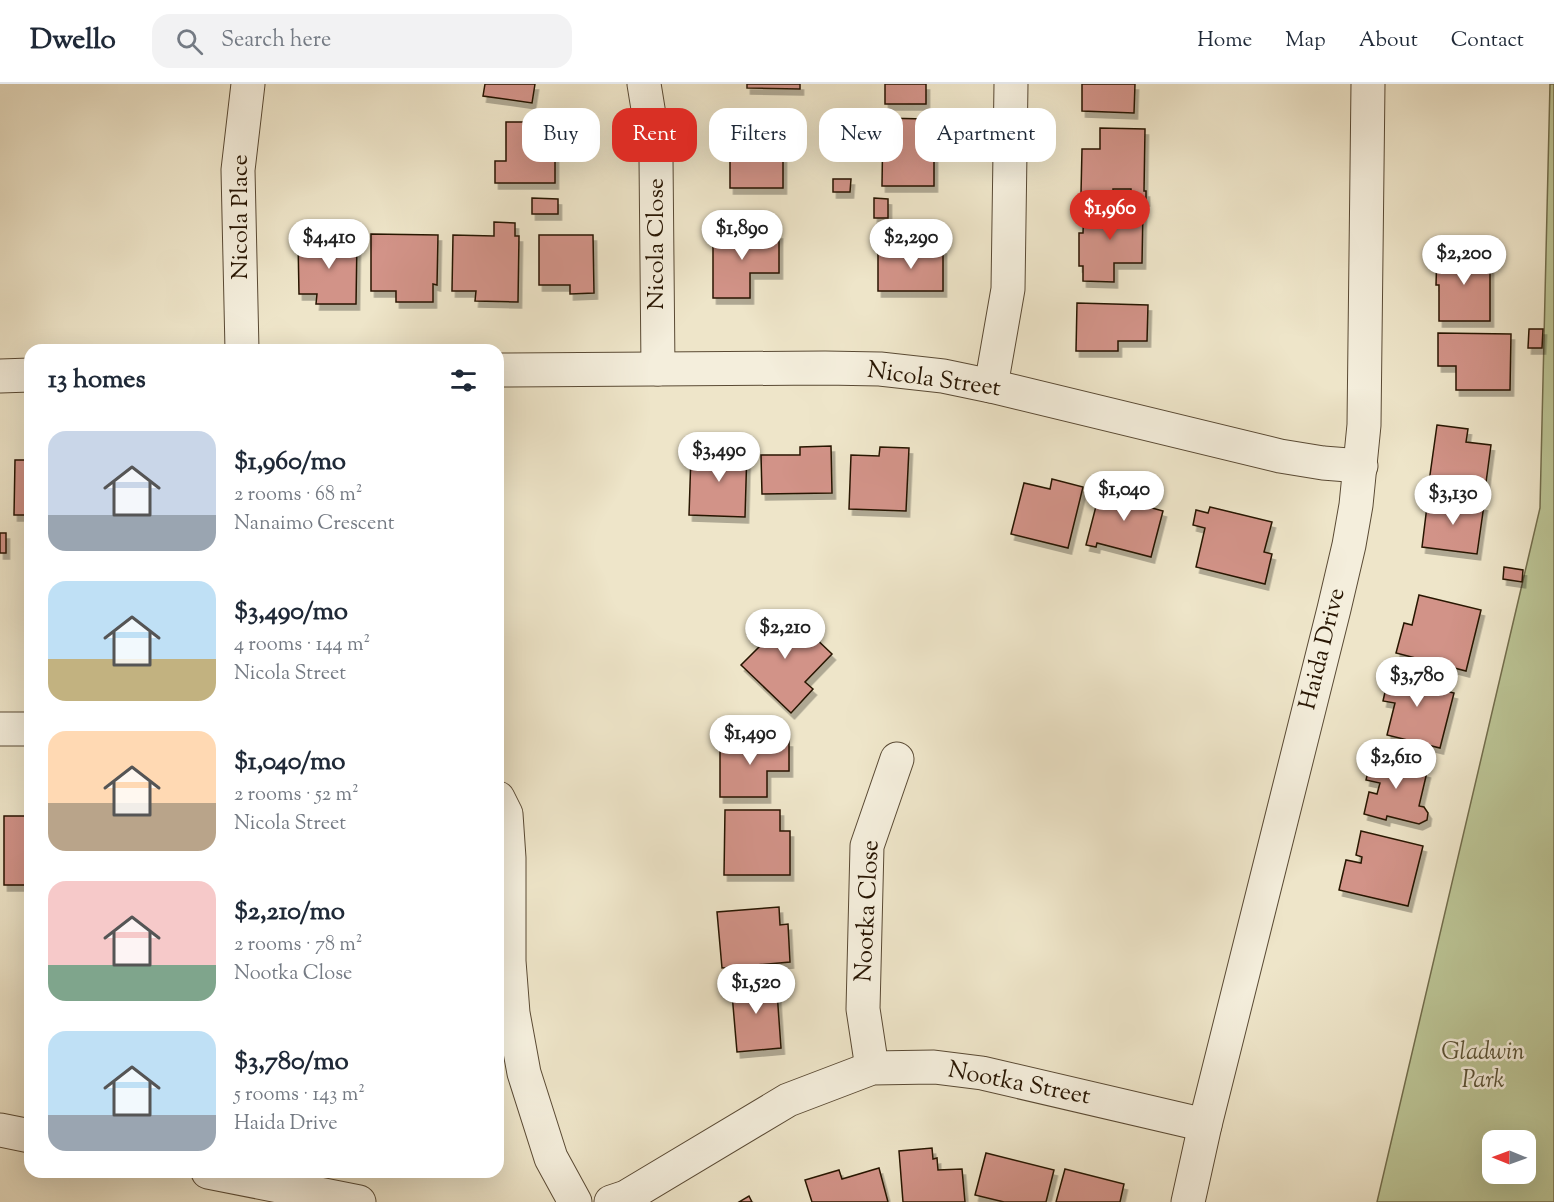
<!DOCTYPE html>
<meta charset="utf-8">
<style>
:root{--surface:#fff;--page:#f2f2f3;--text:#1f2937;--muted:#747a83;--line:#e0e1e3;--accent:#d93025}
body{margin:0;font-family:"Sorts Mill Goudy",serif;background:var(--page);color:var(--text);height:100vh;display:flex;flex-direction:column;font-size:22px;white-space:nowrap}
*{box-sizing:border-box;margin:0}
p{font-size:20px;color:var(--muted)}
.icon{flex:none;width:33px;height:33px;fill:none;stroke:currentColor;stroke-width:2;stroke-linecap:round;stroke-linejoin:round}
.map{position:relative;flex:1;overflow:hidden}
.sheet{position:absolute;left:24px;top:260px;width:480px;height:834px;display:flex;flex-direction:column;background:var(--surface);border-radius:18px;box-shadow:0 6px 24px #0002}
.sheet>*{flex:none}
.hud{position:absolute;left:522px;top:24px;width:570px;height:54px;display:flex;gap:12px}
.needle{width:39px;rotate:271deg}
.fabs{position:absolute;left:1482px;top:1046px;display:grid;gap:12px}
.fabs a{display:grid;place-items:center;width:54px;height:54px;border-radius:12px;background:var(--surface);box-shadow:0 6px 24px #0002;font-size:30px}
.price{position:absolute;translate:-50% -51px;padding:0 14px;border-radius:21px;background:#fff;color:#222;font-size:20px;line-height:39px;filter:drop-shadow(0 2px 3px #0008)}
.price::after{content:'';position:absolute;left:50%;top:36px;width:18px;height:14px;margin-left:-9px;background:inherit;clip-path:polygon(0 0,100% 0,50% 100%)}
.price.on{background:var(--accent);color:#fff}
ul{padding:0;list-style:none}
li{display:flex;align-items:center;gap:18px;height:150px;padding:0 24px}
li span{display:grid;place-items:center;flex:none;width:168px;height:120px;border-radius:18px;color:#555}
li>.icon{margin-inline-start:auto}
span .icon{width:72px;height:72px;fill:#fffc;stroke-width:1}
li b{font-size:26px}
h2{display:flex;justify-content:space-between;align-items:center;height:72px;padding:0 24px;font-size:26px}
.chip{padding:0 21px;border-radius:18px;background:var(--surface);box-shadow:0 6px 24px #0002;font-size:21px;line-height:54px}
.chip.on{background:var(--accent);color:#fff}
header{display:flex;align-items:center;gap:36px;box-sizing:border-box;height:84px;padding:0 30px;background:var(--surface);border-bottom:2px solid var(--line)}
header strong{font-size:28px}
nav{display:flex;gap:33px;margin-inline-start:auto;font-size:21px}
.search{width:420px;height:54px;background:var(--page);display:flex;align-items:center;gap:15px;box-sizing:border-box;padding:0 21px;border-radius:18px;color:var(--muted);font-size:22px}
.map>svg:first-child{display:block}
</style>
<header>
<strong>Dwello</strong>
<div class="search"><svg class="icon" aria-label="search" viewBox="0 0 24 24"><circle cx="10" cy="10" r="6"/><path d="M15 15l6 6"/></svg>Search here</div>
<nav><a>Home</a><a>Map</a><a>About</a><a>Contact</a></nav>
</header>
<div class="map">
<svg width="1554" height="1118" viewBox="0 0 1554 1118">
<defs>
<filter id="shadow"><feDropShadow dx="3.5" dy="6" stdDeviation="0" flood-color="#0004"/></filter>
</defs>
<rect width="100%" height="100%" fill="#eee5c9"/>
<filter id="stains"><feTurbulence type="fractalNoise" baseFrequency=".00333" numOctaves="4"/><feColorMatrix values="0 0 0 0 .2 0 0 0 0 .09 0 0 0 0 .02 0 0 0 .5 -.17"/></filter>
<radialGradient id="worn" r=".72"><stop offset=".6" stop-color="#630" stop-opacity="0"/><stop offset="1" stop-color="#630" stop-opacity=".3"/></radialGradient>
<path fill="#bbc495" stroke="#726d4c" stroke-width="1.5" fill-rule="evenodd" d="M1550,0H1554V1118H1377L1540,424ZM1492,1056H1526V1089H1492Z"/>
<g fill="#d29388" stroke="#281603" stroke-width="1.5" filter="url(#shadow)">
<path d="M485,0H535L532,19L483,12Z"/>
<path d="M747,0H800V5L747,4Z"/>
<rect x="885" y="0" width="41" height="20"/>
<path d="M1082,0H1135L1134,29L1082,27Z"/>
<path d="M783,33V104H730V70L737,69V34Z"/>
<path d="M835,34H846L844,52H834Z"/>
<path d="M883,34L925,35L924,59H919V68H934V102H882Z"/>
<path d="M506,38H555V99H495V77H506Z"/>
<path d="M1100,44L1145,45L1144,107H1146V116H1131V105H1113V111L1081,110L1082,65H1100Z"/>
<path d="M833,95H851L850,108H833Z"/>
<path d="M532,114L558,115V130H532Z"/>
<path d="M874,114L888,115V134H874Z"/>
<path d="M1084,123L1143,124L1142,179H1114V198L1083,197V182H1079V149H1083Z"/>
<path d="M494,138L515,139V152H519L518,218L475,217L476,207H452L453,151L494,152Z"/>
<path d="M713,149H779V189H750V214H713Z"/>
<path d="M371,150L438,151L437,201L433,200V218H396V207H371Z"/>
<path d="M539,151H593L594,209L570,210V201H539Z"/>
<path d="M357,155L356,220H316L317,210H299L298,156Z"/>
<path d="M943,164V207H878V165Z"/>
<path d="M1437,167L1490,168V237H1439V201H1436Z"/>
<path d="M1077,219L1148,221L1147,257H1118V267H1076Z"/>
<path d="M1529,245H1543L1542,264H1528Z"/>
<path d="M1438,249L1511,250L1510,306H1456V282H1438Z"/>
<path d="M1437,341L1468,345L1466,358L1491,361L1485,406L1429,398Z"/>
<path d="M831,362L832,409L762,410L761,371H800V363Z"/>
<path d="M880,363L909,364L906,427L849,425L851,371L879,372Z"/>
<path d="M709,364L747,365L745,433L689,431L691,371L709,372Z"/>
<path d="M15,376H30V431H14Z"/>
<path d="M1052,395L1083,403L1068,464L1011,450L1024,399L1050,405Z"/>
<path d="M1102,399L1136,408L1134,419L1163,427L1151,473L1097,459L1096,463L1086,461Z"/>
<path d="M1428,414L1484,421L1477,470L1422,463Z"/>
<path d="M1210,423L1272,438L1264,468L1272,470L1265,500L1196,483L1205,444L1193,441L1196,426L1208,429Z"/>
<rect x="0" y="449" width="6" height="20"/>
<path d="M1504,483L1523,486L1522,498L1503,495Z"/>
<path d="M1419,511L1481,526L1466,587L1396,569L1404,539L1412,541Z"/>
<path d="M790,530L832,570L805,598L813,605L791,629L741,581L760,562L747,550L763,535L775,546Z"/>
<path d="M1391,582L1423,589L1420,601L1454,609L1440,664L1387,651L1395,619L1383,617Z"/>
<path d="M720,656L789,657V687H767V713H720Z"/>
<path d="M1373,667L1401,674L1399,681L1427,688L1419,722L1424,723L1428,729L1427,736L1419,740L1387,732L1386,736L1364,730L1369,708L1377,710L1380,699L1366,696Z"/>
<path d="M725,726H780V747H790V791H724Z"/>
<rect x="4" y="732" width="26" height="69"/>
<path d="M1361,747L1423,762L1408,822L1339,806L1346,776L1361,779L1362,773L1356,771Z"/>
<path d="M779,823L780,841L788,840L790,878L722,884L717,828Z"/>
<path d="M776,894L781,964L737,968L731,898Z"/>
<path d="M932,1064L933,1075L937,1074L938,1086L962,1085L965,1118H903L899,1067Z"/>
<path d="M986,1069L1054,1086L1046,1118H1004L975,1111Z"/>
<path d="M879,1084L888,1118H812L805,1096L839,1086L842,1095Z"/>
<path d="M1065,1085L1124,1100L1120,1118H1056Z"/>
<path d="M749,1112L752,1118H739Z"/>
</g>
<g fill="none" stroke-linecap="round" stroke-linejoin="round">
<defs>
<g id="minor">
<path d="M644,0L656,74L658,285"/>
<path d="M242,266L238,86L248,0"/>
<path d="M498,286L825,284L880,285L943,292L991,302L1280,372L1323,379L1361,382"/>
<path d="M0,292L30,291"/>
<path d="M991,302L1008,205L1011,0"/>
<path d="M0,645H30"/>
<path d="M498,714L506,730L509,774V877L513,929L524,989L551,1074L575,1118"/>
<path d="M872,984L863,925L867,762L897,675"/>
<path d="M0,1046L30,1052"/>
<path d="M208,1088L359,1118"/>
<path d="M611,1118L626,1113L788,1016L872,984L934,983L982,989L1205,1041"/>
</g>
<path id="tertiary" d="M1188,1118L1205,1041L1334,525L1349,461L1356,421L1364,341L1368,0"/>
</defs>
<use href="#minor" stroke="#5a4a34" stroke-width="35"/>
<use href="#tertiary" stroke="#5a4a34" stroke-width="35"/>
<use href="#minor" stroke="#f4eedc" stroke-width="33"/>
<use href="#tertiary" stroke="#f4eedc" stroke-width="33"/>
</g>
<g text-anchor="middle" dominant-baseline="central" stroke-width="5" stroke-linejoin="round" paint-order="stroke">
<g font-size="24" fill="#281603" stroke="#f4eedc">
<text transform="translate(241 133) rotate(-90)">Nicola Place</text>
<text transform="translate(657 160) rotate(-90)">Nicola Close</text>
<text transform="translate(934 296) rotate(8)">Nicola Street</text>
<text transform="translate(1323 565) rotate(-76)">Haida Drive</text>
<text transform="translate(868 827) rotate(-87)">Nootka Close</text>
<text transform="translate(1019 1000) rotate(11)">Nootka Street</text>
</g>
<g font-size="24" font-style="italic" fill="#5b5336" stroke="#f4eedc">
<text x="1483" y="969">Gladwin<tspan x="1483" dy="28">Park</tspan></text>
</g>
</g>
<rect width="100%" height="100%" filter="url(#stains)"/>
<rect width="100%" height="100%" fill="url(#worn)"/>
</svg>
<div class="fabs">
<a><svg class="needle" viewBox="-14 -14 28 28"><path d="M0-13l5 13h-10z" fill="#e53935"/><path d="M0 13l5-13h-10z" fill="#747a83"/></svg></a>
</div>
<b class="price on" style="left:1110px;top:157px">$1,960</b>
<b class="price" style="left:742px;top:177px">$1,890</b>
<b class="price" style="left:329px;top:186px">$4,410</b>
<b class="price" style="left:911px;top:186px">$2,290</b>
<b class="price" style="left:1464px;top:202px">$2,200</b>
<b class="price" style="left:719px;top:399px">$3,490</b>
<b class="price" style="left:1124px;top:438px">$1,040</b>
<b class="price" style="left:1453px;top:442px">$3,130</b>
<b class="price" style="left:785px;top:576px">$2,210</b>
<b class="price" style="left:1417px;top:624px">$3,780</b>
<b class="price" style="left:750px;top:682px">$1,490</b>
<b class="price" style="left:1396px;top:706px">$2,610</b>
<b class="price" style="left:756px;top:931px">$1,520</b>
<div class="hud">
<a class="chip">Buy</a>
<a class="chip on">Rent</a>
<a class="chip">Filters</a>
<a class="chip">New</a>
<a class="chip">Apartment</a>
</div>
<section class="sheet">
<h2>13 homes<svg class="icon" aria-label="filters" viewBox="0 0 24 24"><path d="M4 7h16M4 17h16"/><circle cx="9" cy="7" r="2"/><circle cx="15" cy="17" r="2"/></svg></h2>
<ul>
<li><span style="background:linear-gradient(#c9d6e8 70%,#9aa5b1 0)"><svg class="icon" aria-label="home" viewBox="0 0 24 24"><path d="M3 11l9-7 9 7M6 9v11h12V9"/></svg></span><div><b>$1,960/mo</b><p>2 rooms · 68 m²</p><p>Nanaimo Crescent</p></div></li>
<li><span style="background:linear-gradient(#bfe0f5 65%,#c2b280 0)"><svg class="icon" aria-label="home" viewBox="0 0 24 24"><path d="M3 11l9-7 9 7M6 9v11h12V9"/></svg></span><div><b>$3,490/mo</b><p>4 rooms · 144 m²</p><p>Nicola Street</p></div></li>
<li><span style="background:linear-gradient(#ffd9b3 60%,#b9a48a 0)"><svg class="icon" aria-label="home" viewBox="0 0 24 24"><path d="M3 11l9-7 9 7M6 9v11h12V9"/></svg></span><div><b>$1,040/mo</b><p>2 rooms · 52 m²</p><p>Nicola Street</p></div></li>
<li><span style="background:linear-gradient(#f6c9c9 70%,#7fa58c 0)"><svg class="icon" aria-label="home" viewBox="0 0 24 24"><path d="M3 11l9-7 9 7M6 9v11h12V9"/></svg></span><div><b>$2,210/mo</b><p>2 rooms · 78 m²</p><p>Nootka Close</p></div></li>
<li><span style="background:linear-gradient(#bfe0f5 70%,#9aa5b1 0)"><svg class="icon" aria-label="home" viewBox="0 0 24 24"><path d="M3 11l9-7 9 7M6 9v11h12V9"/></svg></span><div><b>$3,780/mo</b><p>5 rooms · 143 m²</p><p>Haida Drive</p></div></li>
</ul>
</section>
</div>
